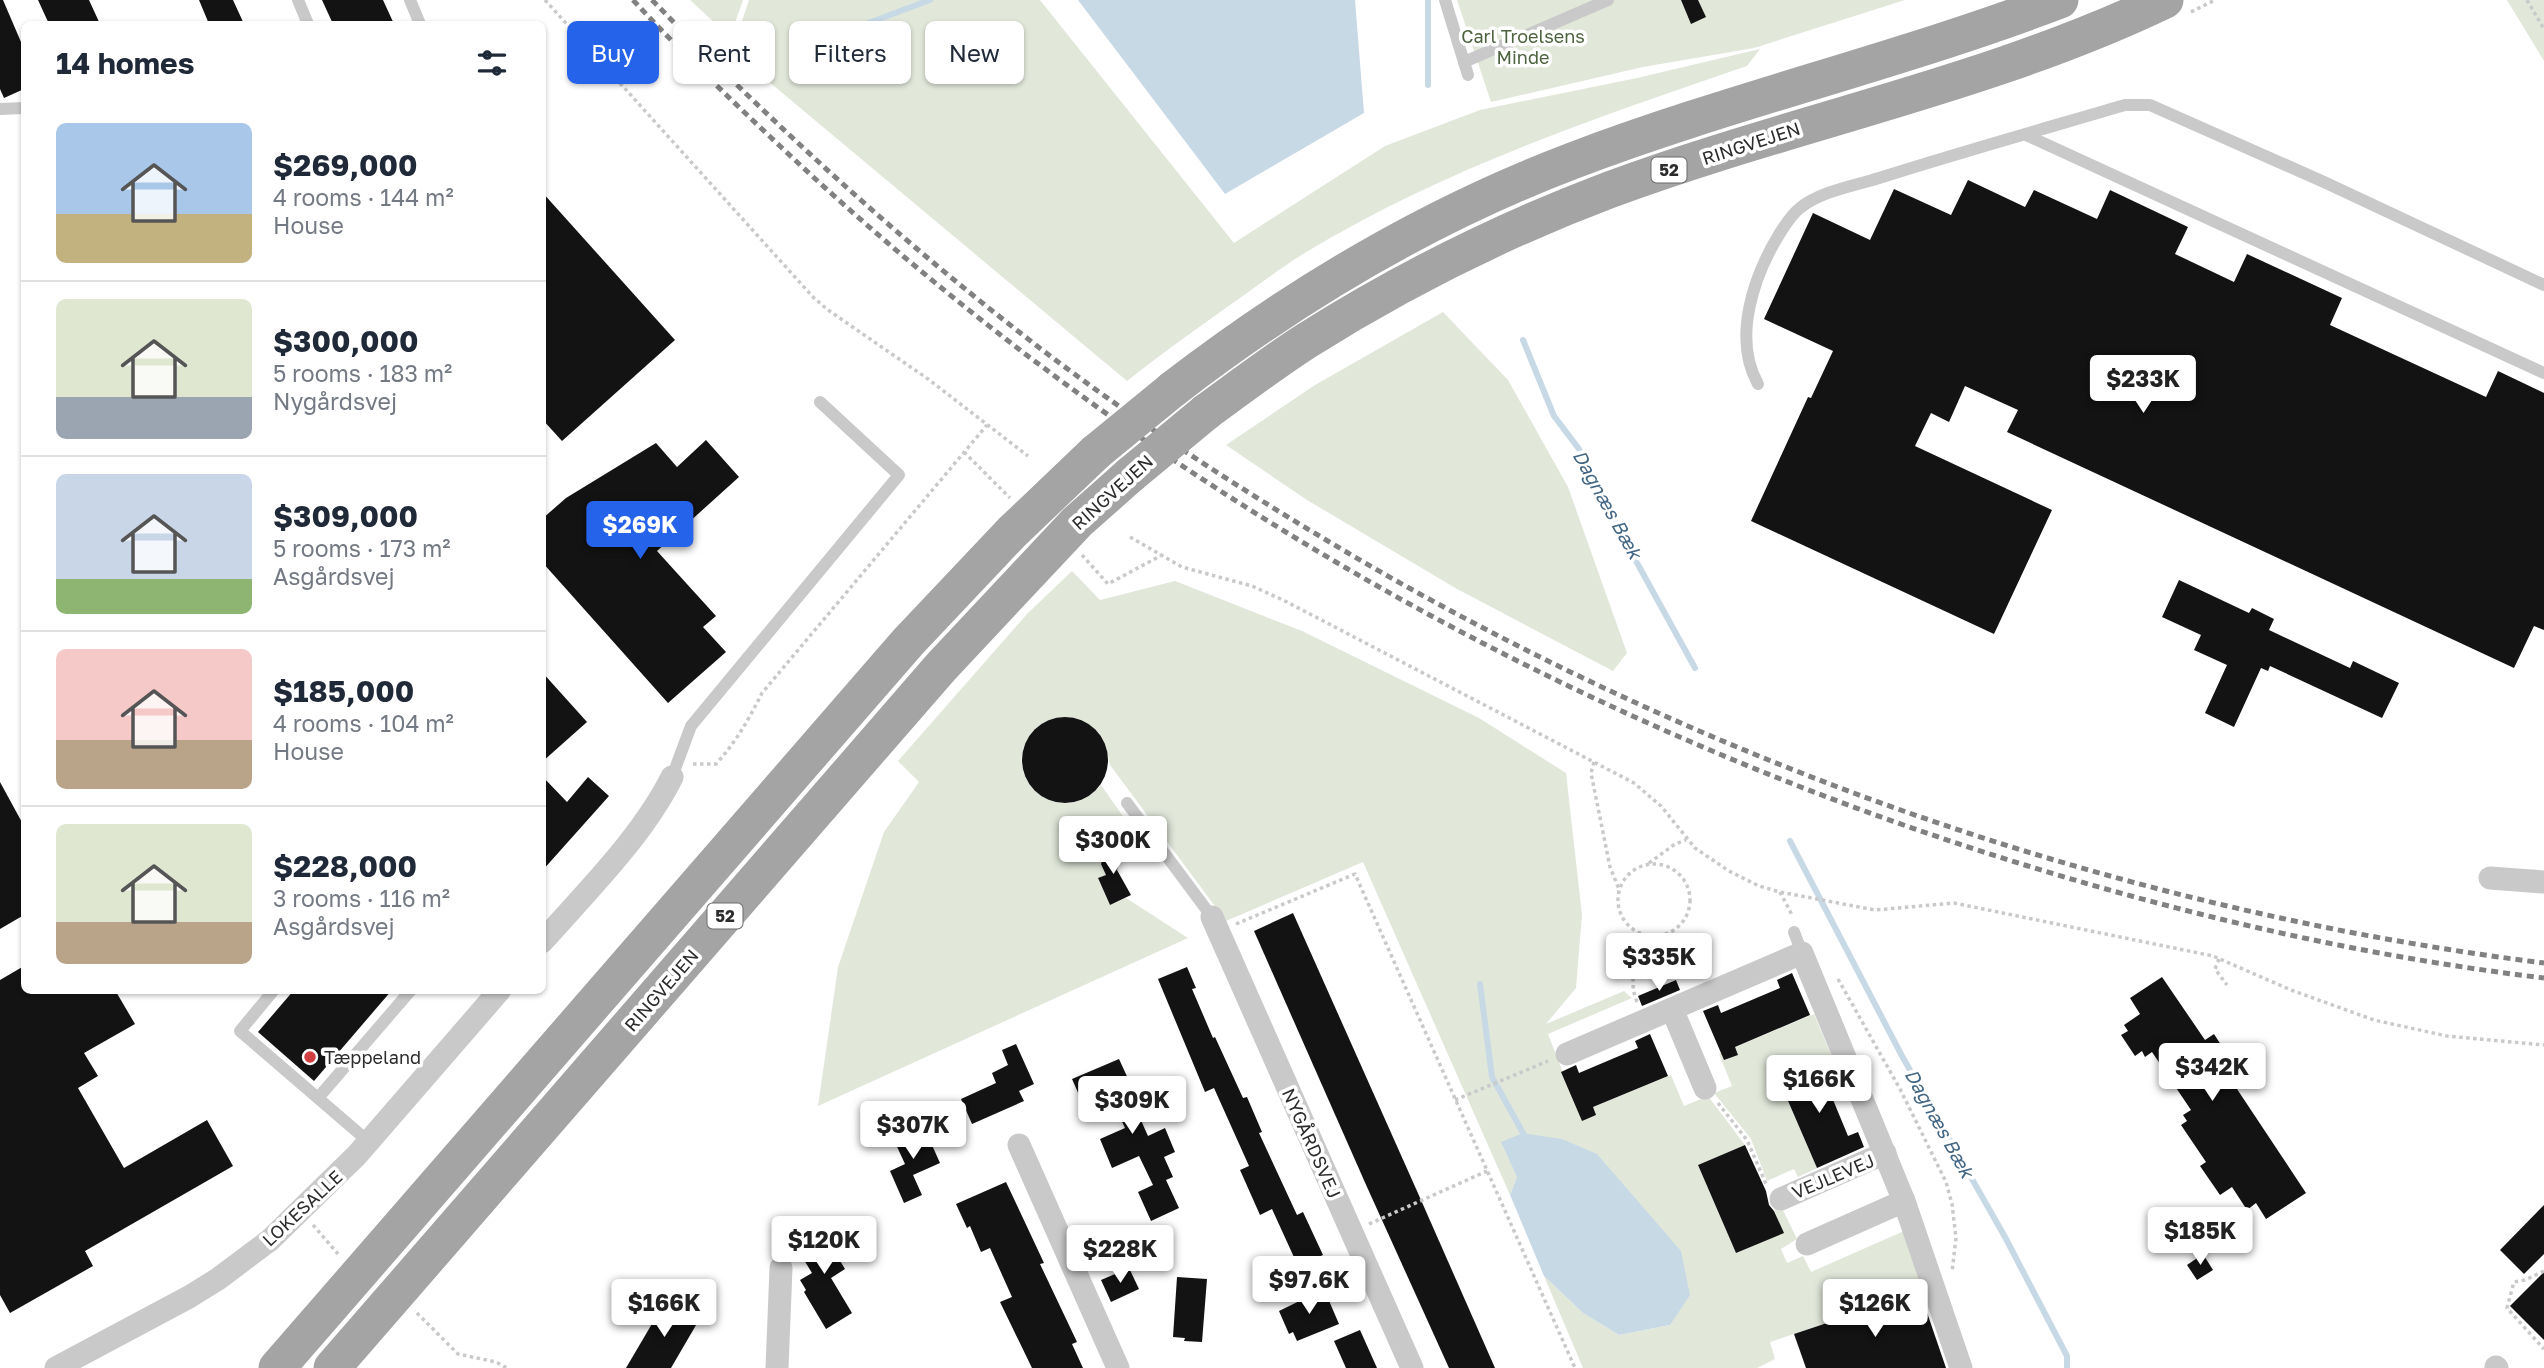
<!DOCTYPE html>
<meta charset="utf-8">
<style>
:root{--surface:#fff;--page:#f6f6f7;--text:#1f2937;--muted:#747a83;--line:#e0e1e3;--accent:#2563eb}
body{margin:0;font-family:"Golos Text",sans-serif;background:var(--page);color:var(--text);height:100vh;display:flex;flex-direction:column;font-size:26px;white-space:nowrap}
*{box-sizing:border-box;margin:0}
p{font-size:23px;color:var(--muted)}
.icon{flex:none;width:38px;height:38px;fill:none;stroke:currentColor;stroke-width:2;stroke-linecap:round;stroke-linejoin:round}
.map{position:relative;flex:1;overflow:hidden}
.panel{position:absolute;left:21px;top:21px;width:525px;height:973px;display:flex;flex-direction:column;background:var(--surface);border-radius:10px;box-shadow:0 2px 5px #0004}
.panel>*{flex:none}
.banner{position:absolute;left:567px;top:21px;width:665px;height:63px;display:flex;gap:14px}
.price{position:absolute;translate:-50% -60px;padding:0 16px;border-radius:7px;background:#fff;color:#222;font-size:23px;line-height:46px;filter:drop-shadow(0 2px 4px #0008)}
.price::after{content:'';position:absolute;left:50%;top:42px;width:21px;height:16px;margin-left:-10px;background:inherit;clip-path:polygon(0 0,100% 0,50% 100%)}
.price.active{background:var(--accent);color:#fff}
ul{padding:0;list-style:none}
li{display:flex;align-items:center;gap:21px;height:175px;padding:0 35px}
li+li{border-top:2px solid var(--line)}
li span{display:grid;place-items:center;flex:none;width:196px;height:140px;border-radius:10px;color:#555}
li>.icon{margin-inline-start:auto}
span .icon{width:84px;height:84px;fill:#fffc;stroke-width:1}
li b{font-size:30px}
h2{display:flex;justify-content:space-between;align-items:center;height:84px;padding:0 35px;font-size:30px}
.chip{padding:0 24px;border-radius:10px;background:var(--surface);box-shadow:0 2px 5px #0004;font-size:24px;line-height:63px}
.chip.active{background:var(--accent);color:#fff}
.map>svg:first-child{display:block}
</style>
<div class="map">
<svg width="2544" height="1368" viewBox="0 0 2544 1368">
<rect width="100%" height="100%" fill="#fff"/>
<g fill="#e1e8da">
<path d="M690,0H743L730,37Z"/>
<path d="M749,0H1040L1234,243L1385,146L1480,110L1637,78L1760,49L1747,66C1595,118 1441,170 1303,254C1284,266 1265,280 1247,293C1206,322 1166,350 1127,381L732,51Z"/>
<path d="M1457,0H1905L1754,48L1643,67L1491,102Z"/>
<path d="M2507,0H2544V61Z"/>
<path d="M1443,312L1508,380L1568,487L1627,653L1613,671L1457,589L1307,500L1226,445L1315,385Z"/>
<path d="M1072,571L1100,600L1175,581L1302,631L1479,718L1566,773L1582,915L1576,988L1546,1024L1624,991L1632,998L1548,1034L1579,1113L1671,1075L1684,1106L1708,1096L1745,1145L1698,1165L1736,1253L1783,1233L1773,1206L1780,1204L1797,1239L1781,1249L1787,1263L1803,1256L1811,1272L1904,1231L1927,1290L1770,1342L1775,1359L1757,1368H1583L1544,1276L1583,1313L1619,1335L1670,1325L1517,1177L1510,1195L1363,862L1226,921L1110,765C1093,677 996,729 1028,782C1034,791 1042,798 1053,801C1072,807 1088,799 1101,785L1125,819L1106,875L1098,879L1110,905L1126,898L1188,938L818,1106L838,967L884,832L919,782L898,761L1027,614Z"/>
<path d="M1814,1014L1832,1057L1779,1080L1817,1168L1798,1177L1794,1169L1767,1181L1751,1139L1714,1093L1732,1086L1719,1054Z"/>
</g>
<g fill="#c8d9e6">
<path d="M1078,0H1355L1364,113L1225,194Z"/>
<path d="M1523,1133L1562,1139L1597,1154L1681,1251L1690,1295L1670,1325L1619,1335L1583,1313L1544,1276L1510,1195L1517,1177L1501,1142Z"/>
</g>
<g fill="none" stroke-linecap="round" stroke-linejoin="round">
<g stroke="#c8d9e6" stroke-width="6">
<path d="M1428,0V85"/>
<path d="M831,37L930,0"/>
<path d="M1523,340L1554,416L1579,449L1620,532L1695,668"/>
<path d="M1790,841L1902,1056L2005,1237L2067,1356V1368"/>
<path d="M1480,984L1492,1077L1523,1133"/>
</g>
</g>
<g fill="#131313">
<path d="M0,0H3L24,49V89L4,98L0,89Z"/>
<path d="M38,0H89L100,24H49Z"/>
<path d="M199,0H233L244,24H209Z"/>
<path d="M322,0H383L394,24H333Z"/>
<path d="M1681,0H1698L1706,17L1691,24Z"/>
<path d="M1968,180L2025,207L2034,190L2097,219L2110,190L2188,227L2175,254L2234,282L2247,254L2342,298L2330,325L2486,397L2498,371L2544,393V630L2534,626L2514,668L2007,432L2018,410L1965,386L1949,422L1931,413L1915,446L2052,510L1994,634L1751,521L1808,397L1811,398L1833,351L1764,319L1813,213L1870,240L1894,189L1951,215Z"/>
<path d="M542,192L675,340L562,441L542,419Z"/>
<path d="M706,440L739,477L657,551L716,616L703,627L726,652L668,703L542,562V519L566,498L656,443L677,467Z"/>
<path d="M2179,580L2249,613L2252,608L2274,619L2269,630L2350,668L2353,661L2399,683L2382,718L2270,666L2268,671L2261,668L2234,727L2205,713L2227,665L2194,650L2201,635L2162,617Z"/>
<path d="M542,672L587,722L542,762Z"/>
<circle cx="1065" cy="760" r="43"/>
<path d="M542,776L567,802L588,777L609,796L542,871Z"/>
<path d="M0,782L24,826V915L0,929Z"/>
<path d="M1108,844L1123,849L1117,870L1131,895L1110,905L1098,878L1106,875L1101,864Z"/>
<path d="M1293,913L1417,1191L1495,1368H1449L1367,1187L1254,931Z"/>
<path d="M24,966V990H115L135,1024L84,1053L98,1076L78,1088L124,1168L207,1120L233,1166L85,1251L93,1266L10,1313L0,1295V980Z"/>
<path d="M1187,967L1196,988L1192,989L1213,1038L1215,1037L1243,1098L1247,1097L1262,1132L1259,1133L1297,1215L1303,1212L1323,1255L1298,1266L1272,1209L1260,1215L1240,1170L1249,1166L1214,1088L1205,1092L1158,979Z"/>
<path d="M1792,973L1810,1015L1735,1047L1738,1055L1724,1060L1703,1011L1718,1005L1721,1013L1780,988L1777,980Z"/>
<path d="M2162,977L2205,1040L2214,1034L2232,1062L2227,1065L2240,1087L2237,1089L2306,1193L2266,1219L2256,1203L2247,1210L2232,1187L2220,1195L2200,1166L2206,1162L2181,1125L2187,1121L2183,1115L2191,1110L2152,1052L2145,1057L2142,1051L2135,1056L2121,1035L2128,1031L2124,1025L2140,1014L2130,998Z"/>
<path d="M1676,980L1680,990L1642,1006L1638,996Z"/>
<path d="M294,990H392L314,1081L258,1032Z"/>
<path d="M1650,1034L1668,1076L1593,1107L1596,1115L1582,1121L1561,1072L1576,1065L1579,1073L1638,1048L1635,1041Z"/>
<path d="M1016,1044L1034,1084L1019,1091L1024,1101L972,1124L961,1099L996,1083L992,1073L1008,1065L1002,1050Z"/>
<path d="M1119,1059L1131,1085L1126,1087L1148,1136L1165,1128L1175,1152L1164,1157L1173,1177L1166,1180L1179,1208L1151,1221L1138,1192L1153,1185L1139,1156L1112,1168L1100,1139L1125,1128L1110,1095L1084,1106L1072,1079Z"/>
<path d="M1825,1060L1832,1075L1824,1078L1848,1136L1858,1132L1864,1147L1817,1168L1779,1080Z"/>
<path d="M923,1125L940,1163L913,1175L922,1195L904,1203L890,1171L905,1164L893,1138Z"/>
<path d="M1745,1145L1766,1191L1769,1205L1774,1211L1784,1233L1736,1253L1698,1165Z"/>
<path d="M1006,1182L1044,1263L1040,1264L1077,1342L1072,1344L1083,1368H1032L1000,1302L1012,1297L990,1248L981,1252L970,1226L967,1228L956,1204Z"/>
<path d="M2544,1205V1254L2524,1274L2500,1250Z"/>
<path d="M826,1223L840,1245L833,1249L845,1269L831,1278L852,1313L826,1329L804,1292L806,1290L800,1280L812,1273L801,1255L805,1252L798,1240Z"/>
<path d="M2203,1254L2213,1270L2197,1280L2187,1265Z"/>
<path d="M1129,1268L1139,1289L1111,1302L1101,1280Z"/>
<path d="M2544,1272V1340L2510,1306Z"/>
<path d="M1177,1277L1207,1279L1202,1342L1184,1341L1185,1338L1173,1337Z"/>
<path d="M1324,1289L1339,1324L1297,1341L1293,1332L1289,1334L1279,1311Z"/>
<path d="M1920,1292L1946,1368H1806L1794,1334Z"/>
<path d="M666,1300L699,1320L671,1368H626Z"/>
<path d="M1360,1330L1377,1368H1346L1334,1341Z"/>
</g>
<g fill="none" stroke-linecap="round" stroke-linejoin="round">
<g stroke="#c9c9c9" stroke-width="3.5" stroke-dasharray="3.5 3.5" stroke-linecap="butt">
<path d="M545,0L813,297L828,310L928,379L1028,456"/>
<path d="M2527,0L2544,29"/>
<path d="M2191,12L2215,0"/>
<path d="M964,452L1010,498"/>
<path d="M1130,537L1182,567L1252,586L1285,601L1634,783L1661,806L1695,848L1729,871L1759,886L1780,892L1875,910L1954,903L2213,956L2291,990L2374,1020L2447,1036L2544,1045"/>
<path d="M1082,555L1108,584L1162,555"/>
<path d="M1594,762L1591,773L1610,867L1619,889"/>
<path d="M693,764H716C736,742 749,719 762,693L987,425"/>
<path d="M1649,863L1675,844L1686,840"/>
<circle cx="1654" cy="900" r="36"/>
<path d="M1780,892L1792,915"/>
<path d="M1236,924L1355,874L1575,1368"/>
<path d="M2219,959L2215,969L2227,985"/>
<path d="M1838,979L1900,1089L1946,1182L1952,1204L1956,1238L1952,1272"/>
<path d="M1637,1002C1626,976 1639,953 1659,936"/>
<path d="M1455,1100L1548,1061"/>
<path d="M1718,1103L1747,1140L1767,1186"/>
<path d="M1369,1224L1487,1171"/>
<path d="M313,1225L338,1254"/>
<path d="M2544,1271L2525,1280L2514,1282L2507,1308L2544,1349"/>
<path d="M417,1313L458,1354L496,1362L507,1368"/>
</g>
<g stroke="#c9c9c9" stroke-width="12">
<path d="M298,0L308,24"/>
<path d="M410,0L420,24"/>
<path d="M1445,0L1468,75"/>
<path d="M1464,62L1608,0"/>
<path d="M0,109L24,108"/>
<path d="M2026,135L2544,373"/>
<path d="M1758,384C1732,338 1754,275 1780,233C1785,225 1792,214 1800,208C1821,191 1854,186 1879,178C1961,152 2043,129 2125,105H2150L2324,182L2544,285"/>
<path d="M672,777L691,726L899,475L820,402"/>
<path d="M1127,803L1212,917"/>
<path d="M1794,932L1802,953"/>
<path d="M274,990L240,1031L369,1142"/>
<path d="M318,1098L411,990"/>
</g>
<g stroke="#c9c9c9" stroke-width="23">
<path d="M2490,878L2544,882"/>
<path d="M1212,917L1412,1368"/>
<path d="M542,942C587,891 642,837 672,777"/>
<path d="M1672,1009L1705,1088"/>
<path d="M1567,1054L1802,953L1904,1201L1961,1368"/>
<path d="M1019,1145L1118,1368"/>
<path d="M1781,1199L1885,1153"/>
<path d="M1807,1244L1904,1201"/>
<path d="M2496,1367L2497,1368"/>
<path d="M56,1368L189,1297L218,1279L270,1240L357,1155L500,990"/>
<path d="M777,1368L781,1268"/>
</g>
<g stroke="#a4a4a4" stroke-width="37">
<path d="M1173,389C1295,295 1427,216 1572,161C1732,100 1900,61 2060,0"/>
<path d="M1206,412C1239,388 1272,363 1306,341C1401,281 1503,230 1609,190C1792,122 1988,85 2165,0"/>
<path d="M277,1368L908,642L1012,532L1096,452"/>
<path d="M332,1368L941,667L1077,522L1130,475"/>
</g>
<g stroke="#818181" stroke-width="5" stroke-dasharray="7 5" stroke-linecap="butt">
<path d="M633,0C680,51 730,99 781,147C1134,480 1566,724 2028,866C2197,918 2369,957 2544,978"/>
<path d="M652,0C766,117 885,227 1014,328C1131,420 1257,501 1386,575C1742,777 2137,912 2544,963"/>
</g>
<g stroke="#a4a4a4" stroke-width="37">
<path d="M1096,452L1173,389"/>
<path d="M1130,475L1206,412"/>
</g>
</g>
<circle fill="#d13f42" stroke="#fff" stroke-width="2.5" cx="310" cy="1057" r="7"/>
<g text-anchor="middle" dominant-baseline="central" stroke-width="7" stroke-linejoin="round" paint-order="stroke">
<g fill="#fff" stroke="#6b6b6b" stroke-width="2">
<rect x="1651.5" y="157.5" width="35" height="25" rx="5"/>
<rect x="707.5" y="903.5" width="35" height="25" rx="5"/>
</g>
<g font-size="16" font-weight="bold" fill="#2c2c2c">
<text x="1669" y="170">52</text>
<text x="725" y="916">52</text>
</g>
<g font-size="18" fill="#4d623e" stroke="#fff">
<text x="1523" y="36">Carl Troelsens<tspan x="1523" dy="21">Minde</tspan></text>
</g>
<g font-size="18" fill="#2c2c2c" stroke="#fff">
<text transform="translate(1751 143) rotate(-18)">RINGVEJEN</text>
<text transform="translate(1112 492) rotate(-42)">RINGVEJEN</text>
<text transform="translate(661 990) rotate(-49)">RINGVEJEN</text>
<text transform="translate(1312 1143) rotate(66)">NYGÅRDSVEJ</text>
<text transform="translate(1833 1176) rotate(-23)">VEJLEVEJ</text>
<text transform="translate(302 1208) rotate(-43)">LOKESALLE</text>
</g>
<g font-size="18" fill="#2c2c2c" stroke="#fff" text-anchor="start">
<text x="324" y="1057">Tæppeland</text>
</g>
<g font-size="19" font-style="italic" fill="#436784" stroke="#fff">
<text transform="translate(1608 504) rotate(61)">Dagnæs Bæk</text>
<text transform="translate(1940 1123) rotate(61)">Dagnæs Bæk</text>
</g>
</g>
</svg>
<b class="price" style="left:2143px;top:415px">$233K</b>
<b class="price active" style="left:640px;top:561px">$269K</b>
<b class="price" style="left:1113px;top:876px">$300K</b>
<b class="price" style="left:1659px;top:993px">$335K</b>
<b class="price" style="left:2212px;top:1103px">$342K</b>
<b class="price" style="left:1819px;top:1115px">$166K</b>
<b class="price" style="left:1132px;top:1136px">$309K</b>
<b class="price" style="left:913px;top:1161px">$307K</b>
<b class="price" style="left:2200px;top:1267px">$185K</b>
<b class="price" style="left:824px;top:1276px">$120K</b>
<b class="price" style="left:1120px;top:1285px">$228K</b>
<b class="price" style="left:1309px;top:1316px">$97.6K</b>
<b class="price" style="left:664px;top:1339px">$166K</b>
<b class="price" style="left:1875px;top:1339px">$126K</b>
<div class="banner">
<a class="chip active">Buy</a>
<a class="chip">Rent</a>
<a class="chip">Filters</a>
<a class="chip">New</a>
</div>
<section class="panel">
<h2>14 homes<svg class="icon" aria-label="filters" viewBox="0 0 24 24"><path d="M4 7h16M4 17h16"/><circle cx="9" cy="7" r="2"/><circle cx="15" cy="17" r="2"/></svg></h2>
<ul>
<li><span style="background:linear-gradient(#a9c7e8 65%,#c2b280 0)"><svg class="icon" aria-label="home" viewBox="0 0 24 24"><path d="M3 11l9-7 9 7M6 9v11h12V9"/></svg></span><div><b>$269,000</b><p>4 rooms · 144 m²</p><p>House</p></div></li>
<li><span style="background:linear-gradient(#dfe7d0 70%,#9aa5b1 0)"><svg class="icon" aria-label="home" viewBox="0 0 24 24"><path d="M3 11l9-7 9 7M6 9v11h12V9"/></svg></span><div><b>$300,000</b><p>5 rooms · 183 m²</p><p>Nygårdsvej</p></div></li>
<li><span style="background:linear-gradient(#c9d6e8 75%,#8fb573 0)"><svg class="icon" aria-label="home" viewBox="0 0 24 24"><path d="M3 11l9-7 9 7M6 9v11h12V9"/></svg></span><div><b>$309,000</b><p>5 rooms · 173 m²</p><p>Asgårdsvej</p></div></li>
<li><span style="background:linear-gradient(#f6c9c9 65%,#b9a48a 0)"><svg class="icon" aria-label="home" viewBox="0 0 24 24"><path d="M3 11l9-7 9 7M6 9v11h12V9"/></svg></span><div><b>$185,000</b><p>4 rooms · 104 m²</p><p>House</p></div></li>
<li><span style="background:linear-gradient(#dfe7d0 70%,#b9a48a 0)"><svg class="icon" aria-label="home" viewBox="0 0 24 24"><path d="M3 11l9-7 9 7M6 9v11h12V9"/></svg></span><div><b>$228,000</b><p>3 rooms · 116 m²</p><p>Asgårdsvej</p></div></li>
</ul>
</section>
</div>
